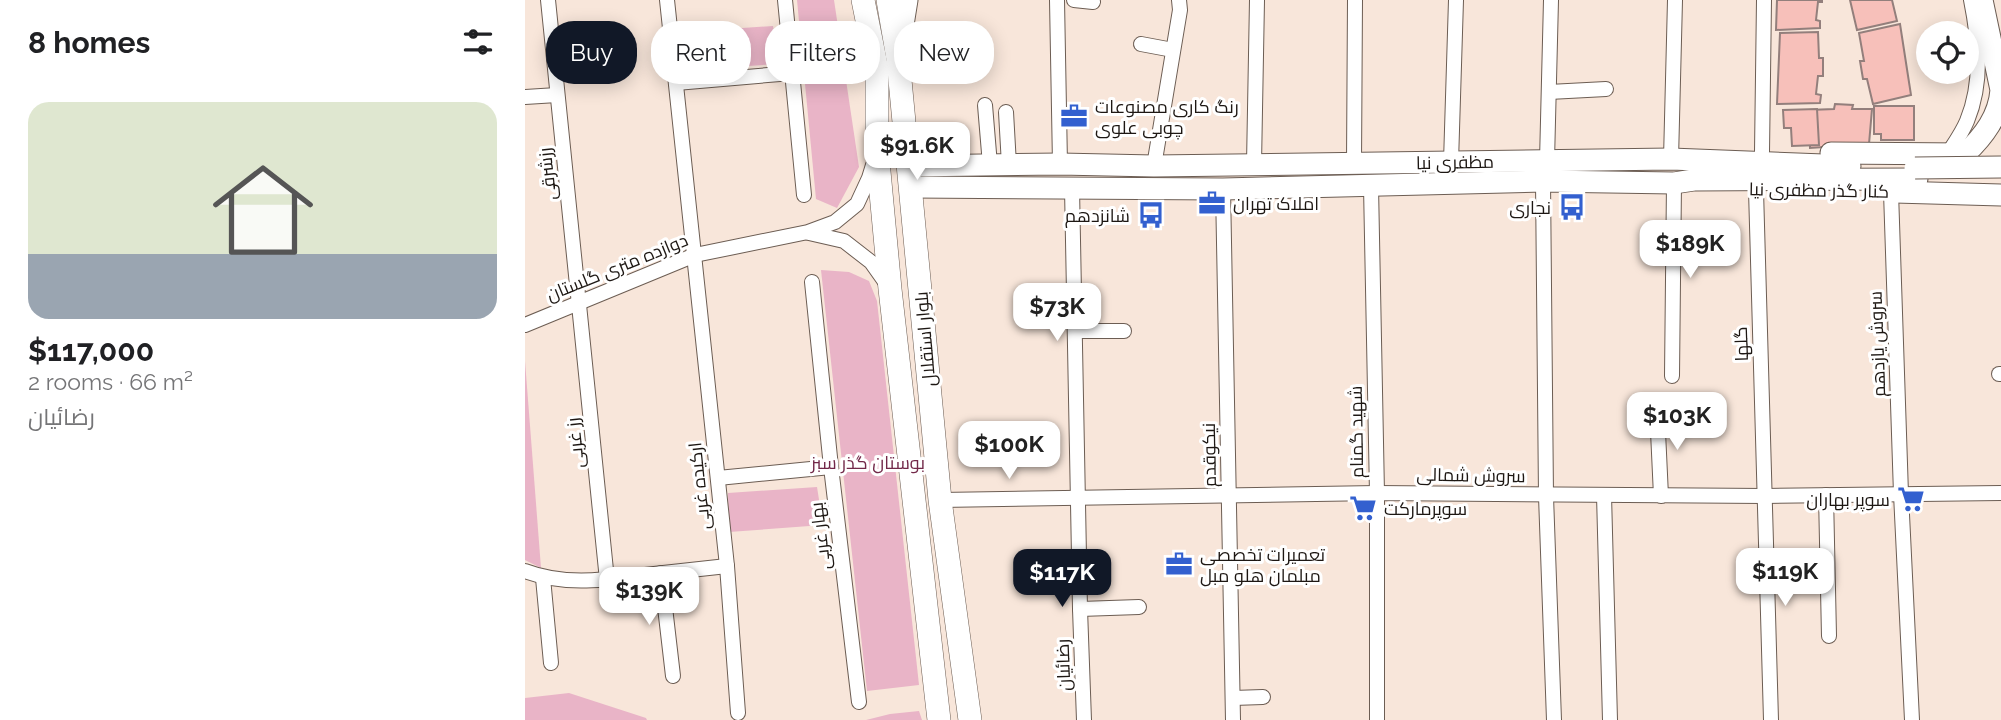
<!DOCTYPE html>
<meta charset="utf-8">
<style>
:root{--surface:#fff;--page:#f2f2f2;--text:#202124;--muted:#757577;--accent:#111827}
body{margin:0;font-family:Raleway,Cairo,sans-serif;background:var(--page);color:var(--text);height:100vh;display:flex;flex-direction:column;font-size:26px;white-space:nowrap}
*{box-sizing:border-box;margin:0}
p{font-size:23px;color:var(--muted)}
.icon{flex:none;width:38px;height:38px;fill:none;stroke:currentColor;stroke-width:2;stroke-linecap:round;stroke-linejoin:round}
.map{position:relative;flex:1;overflow:hidden}
.sheet{display:flex;flex-direction:column;background:var(--surface);width:525px}
.sheet>*{flex:none}
.top-card{position:absolute;left:21px;top:21px;width:665px;height:63px;display:flex;gap:14px}
.controls{position:absolute;left:1391px;top:21px;display:grid;gap:14px}
.controls a{display:grid;place-items:center;width:63px;height:63px;border-radius:50%;background:var(--surface);box-shadow:0 4px 18px #0003;font-size:35px}
.price{position:absolute;translate:-50% -60px;padding:0 16px;border-radius:14px;background:#fff;color:#222;font-size:23px;line-height:46px;filter:drop-shadow(0 2px 4px #0008)}
.price::after{content:'';position:absolute;left:50%;top:42px;width:21px;height:16px;margin-left:-10px;background:inherit;clip-path:polygon(0 0,100% 0,50% 100%)}
.price.on{background:var(--accent);color:#fff}
ul{padding:0;list-style:none}
li{display:grid;align-content:center;gap:14px;height:371px;padding:0 28px}
li span{display:grid;place-items:center;height:217px;border-radius:21px;color:#555}
li>.icon{margin-inline-start:auto}
span .icon{width:126px;height:126px;fill:#fffc;stroke-width:1}
li b{font-size:30px}
h2{display:flex;justify-content:space-between;align-items:center;height:84px;padding:0 28px;font-size:30px}
.tag{padding:0 24px;border-radius:28px;background:var(--surface);box-shadow:0 4px 18px #0003;font-size:24px;line-height:63px}
.tag.on{background:var(--accent);color:#fff}
main{display:flex;flex:1;min-height:0}
.map>svg:first-child{display:block}
</style>
<main>
<section class="sheet">
<h2>8 homes<svg class="icon" aria-label="filters" viewBox="0 0 24 24"><path d="M4 7h16M4 17h16"/><circle cx="9" cy="7" r="2"/><circle cx="15" cy="17" r="2"/></svg></h2>
<ul>
<li><span style="background:linear-gradient(#dfe7d0 70%,#9aa5b1 0)"><svg class="icon" aria-label="home" viewBox="0 0 24 24"><path d="M3 11l9-7 9 7M6 9v11h12V9"/></svg></span><div><b>$117,000</b><p>2 rooms · 66 m²</p><p>رضائیان</p></div></li>
</ul>
</section>
<div class="map">
<svg width="1476" height="720" viewBox="0 0 1476 720">
<rect width="100%" height="100%" fill="#f8e6da"/>
<g fill="#e9b4c7">
<path d="M272,0H309L334,167L312,208L291,199Z"/>
<path d="M248,26L254,64L160,70L159,32Z"/>
<path d="M296,270L324,272L344,281L352,301L394,685L342,691Z"/>
<path d="M0,361L16,568L0,560Z"/>
<path d="M292,487L298,525L204,532L203,493Z"/>
<path d="M44,693L121,718L122,720H0V698Z"/>
<path d="M394,711L397,720H341L365,714Z"/>
</g>
<g fill="#f7c0ba" stroke="#937f7c" stroke-width="2">
<path d="M1252,0H1297V2H1293L1291,20L1295,21V28L1251,30Z"/>
<path d="M1325,0H1367L1372,21L1332,30Z"/>
<path d="M1375,24L1386,95L1348,104L1342,79H1338L1335,61H1339L1334,33Z"/>
<path d="M1293,32L1294,58H1298V76H1293L1291,94L1296,95L1295,103L1252,104L1255,33Z"/>
<path d="M1310,104L1328,105L1327,109H1347L1344,144L1285,148L1284,110L1309,109Z"/>
<path d="M1349,106H1389V140H1356V134H1349Z"/>
<path d="M1292,109L1294,145L1267,146L1266,128H1259L1258,110Z"/>
</g>
<g fill="none" stroke-linecap="round" stroke-linejoin="round">
<defs>
<g id="street">
<path d="M23,0L82,580"/>
<path d="M142,0L202,566L213,713"/>
<path d="M260,0L279,195"/>
<path d="M532,0L535,164"/>
<path d="M549,0L568,2"/>
<path d="M616,44L648,50"/>
<path d="M151,83L267,73"/>
<path d="M1024,92L1081,89"/>
<path d="M0,97L32,95"/>
<path d="M460,105L465,165"/>
<path d="M481,112L484,165"/>
<path d="M1237,152L1239,0"/>
<path d="M1422,155C1429,144 1437,133 1442,121C1458,82 1454,40 1446,0"/>
<path d="M1146,159L1150,0"/>
<path d="M1022,161L1026,0"/>
<path d="M926,162L931,0"/>
<path d="M829,163L830,0"/>
<path d="M729,164L732,0"/>
<path d="M629,166L655,10L654,0"/>
<path d="M1018,181L1021,496L1029,720"/>
<path d="M846,186L852,493V720"/>
<path d="M547,188L555,609L559,720"/>
<path d="M698,189L708,720"/>
<path d="M1231,190L1246,720"/>
<path d="M1366,192L1376,494L1387,720"/>
<path d="M284,233L319,241L346,262L363,286"/>
<path d="M287,282L306,467L334,702"/>
<path d="M0,325L170,255L283,232L310,222L332,204L344,178L348,165"/>
<path d="M550,331H599"/>
<path d="M1474,374H1476"/>
<path d="M1147,376L1149,183"/>
<path d="M1132,410L1136,496"/>
<path d="M193,478L306,467"/>
<path d="M1079,495L1085,720"/>
<path d="M1301,495L1304,636"/>
<path d="M415,500L852,493L1240,496L1476,493"/>
<path d="M0,571C39,586 79,580 120,575C147,572 174,569 202,566"/>
<path d="M136,573L148,676"/>
<path d="M18,578L26,663"/>
<path d="M555,609L614,607"/>
<path d="M708,698L738,697"/>
</g>
<g id="secondary">
<path d="M374,50L382,0"/>
<path d="M1306,153L1440,154C1459,136 1474,116 1476,90L1457,0"/>
<path d="M384,166L535,164L629,166L1146,159L1325,166"/>
<path d="M386,187L698,189L1018,181L1149,183L1169,180L1392,179"/>
<path d="M1370,192L1476,195"/>
</g>
<g id="primary">
<path d="M338,0L352,70V150L365,289L414,720"/>
<path d="M363,0L373,59L415,500L445,720"/>
</g>
</defs>
<use href="#street" stroke="#6c5d53" stroke-width="16"/>
<use href="#secondary" stroke="#6c5d53" stroke-width="23"/>
<use href="#primary" stroke="#6c5d53" stroke-width="24"/>
<use href="#street" stroke="#fff" stroke-width="14"/>
<use href="#secondary" stroke="#fff" stroke-width="21"/>
<use href="#primary" stroke="#fff" stroke-width="23"/>
<defs>
<path id="secondary-bridge" d="M1390,168L1476,167"/>
</defs>
<use href="#secondary-bridge" stroke="#6c5d53" stroke-width="23" stroke-linecap="butt"/>
<use href="#secondary-bridge" stroke="#fff" stroke-width="21"/>
</g>
<defs>
<symbol id="office-bare" viewBox="-9 -9 18 18"><path d="M-6-3h4V-5.5h4V-3h4V5H-6ZM-1-4.5V-3h2v-1.5ZM-6 0V1H6V0Z" fill="#3360cf" stroke="#fff" stroke-width="2.5" paint-order="stroke"/></symbol>
<symbol id="bus-bare" viewBox="-9 -9 18 18"><path d="M-5-6H5V4H4V6H2V4H-2V6H-4V4H-5ZM-3.5-4V0h7V-4ZM-3.5 1.2v1.5H-2V1.2ZM2 1.2v1.5H3.5V1.2Z" fill="#3360cf" stroke="#fff" stroke-width="2.5" paint-order="stroke"/></symbol>
<symbol id="supermarket-bare" viewBox="-9 -9 18 18"><path d="M-6-5.5h2.5l.6 2H6L4.5 2H-2.5L-4.4-4H-6ZM-1.5 3.2a1.3 1.3 0 1 0 .1 0ZM3 3.2a1.3 1.3 0 1 0 .1 0Z" fill="#3360cf" stroke="#fff" stroke-width="2.5" paint-order="stroke"/></symbol>
</defs>
<g fill-rule="evenodd">
<use href="#office-bare" x="530" y="97" width="38" height="38"/>
<use href="#office-bare" x="668" y="184" width="38" height="38"/>
<use href="#bus-bare" x="1028" y="188" width="38" height="38"/>
<use href="#bus-bare" x="607" y="196" width="38" height="38"/>
<use href="#supermarket-bare" x="1367" y="480" width="38" height="38"/>
<use href="#supermarket-bare" x="819" y="489" width="38" height="38"/>
<use href="#office-bare" x="635" y="545" width="38" height="38"/>
</g>
<g text-anchor="middle" dominant-baseline="central" stroke-width="6" stroke-linejoin="round" paint-order="stroke">
<g font-size="18" fill="#1d1713" stroke="#fff" text-anchor="start">
<text x="570" y="106">رنگ کاری مصنوعات<tspan x="570" dy="21">چوبی علوی</tspan></text>
<text x="708" y="203">املاک تهران</text>
<text x="1026" y="207" text-anchor="end">نجاری</text>
<text x="605" y="215" text-anchor="end">شانزدهم</text>
<text x="1365" y="499" text-anchor="end">سوپر بهاران</text>
<text x="859" y="508">سوپرمارکت</text>
<text x="675" y="554">تعمیرات تخصصی<tspan x="675" dy="21">مبلمان هلو مبل</tspan></text>
</g>
<g font-size="18" fill="#1d1713" stroke="#fff">
<text transform="translate(930 162) rotate(-1)">مظفری نیا</text>
<text transform="translate(22 174) rotate(-96)">رزشرقی</text>
<text transform="translate(1294 190) rotate(1)">کنار گذر مظفری نیا</text>
<text transform="translate(92 267) rotate(-22)">دوازده متری گلستان</text>
<text transform="translate(400 339) rotate(-95)">بلوار استقلال</text>
<text transform="translate(1216 344) rotate(-92)">گلها</text>
<text transform="translate(1352 344) rotate(-92)">سروش یازدهم</text>
<text transform="translate(831 432) rotate(-91)">شهید گمنام</text>
<text transform="translate(50 443) rotate(-96)">رز غربی</text>
<text transform="translate(684 455) rotate(-91)">نیکوقدم</text>
<text transform="translate(946 475) rotate(1)">سروش شمالی</text>
<text transform="translate(174 486) rotate(-96)">ارکیده غربی</text>
<text transform="translate(295 536) rotate(-97)">بهار غربی</text>
<text transform="translate(538 665) rotate(-92)">رضائیان</text>
</g>
<g font-size="18" fill="#722849" stroke="#fff">
<text x="343" y="462">بوستان گذر سبز</text>
</g>
</g>
</svg>
<div class="controls">
<a><svg class="icon" aria-label="locate" viewBox="0 0 24 24"><circle cx="12" cy="12" r="6"/><path d="M12 2v4M12 18v4M2 12h4M18 12h4"/></svg></a>
</div>
<b class="price" style="left:392px;top:182px">$91.6K</b>
<b class="price" style="left:1165px;top:280px">$189K</b>
<b class="price" style="left:532px;top:343px">$73K</b>
<b class="price" style="left:1152px;top:452px">$103K</b>
<b class="price" style="left:484px;top:481px">$100K</b>
<b class="price" style="left:1260px;top:608px">$119K</b>
<b class="price on" style="left:537px;top:609px">$117K</b>
<b class="price" style="left:124px;top:627px">$139K</b>
<div class="top-card">
<a class="tag on">Buy</a>
<a class="tag">Rent</a>
<a class="tag">Filters</a>
<a class="tag">New</a>
</div>
</div>
</main>
